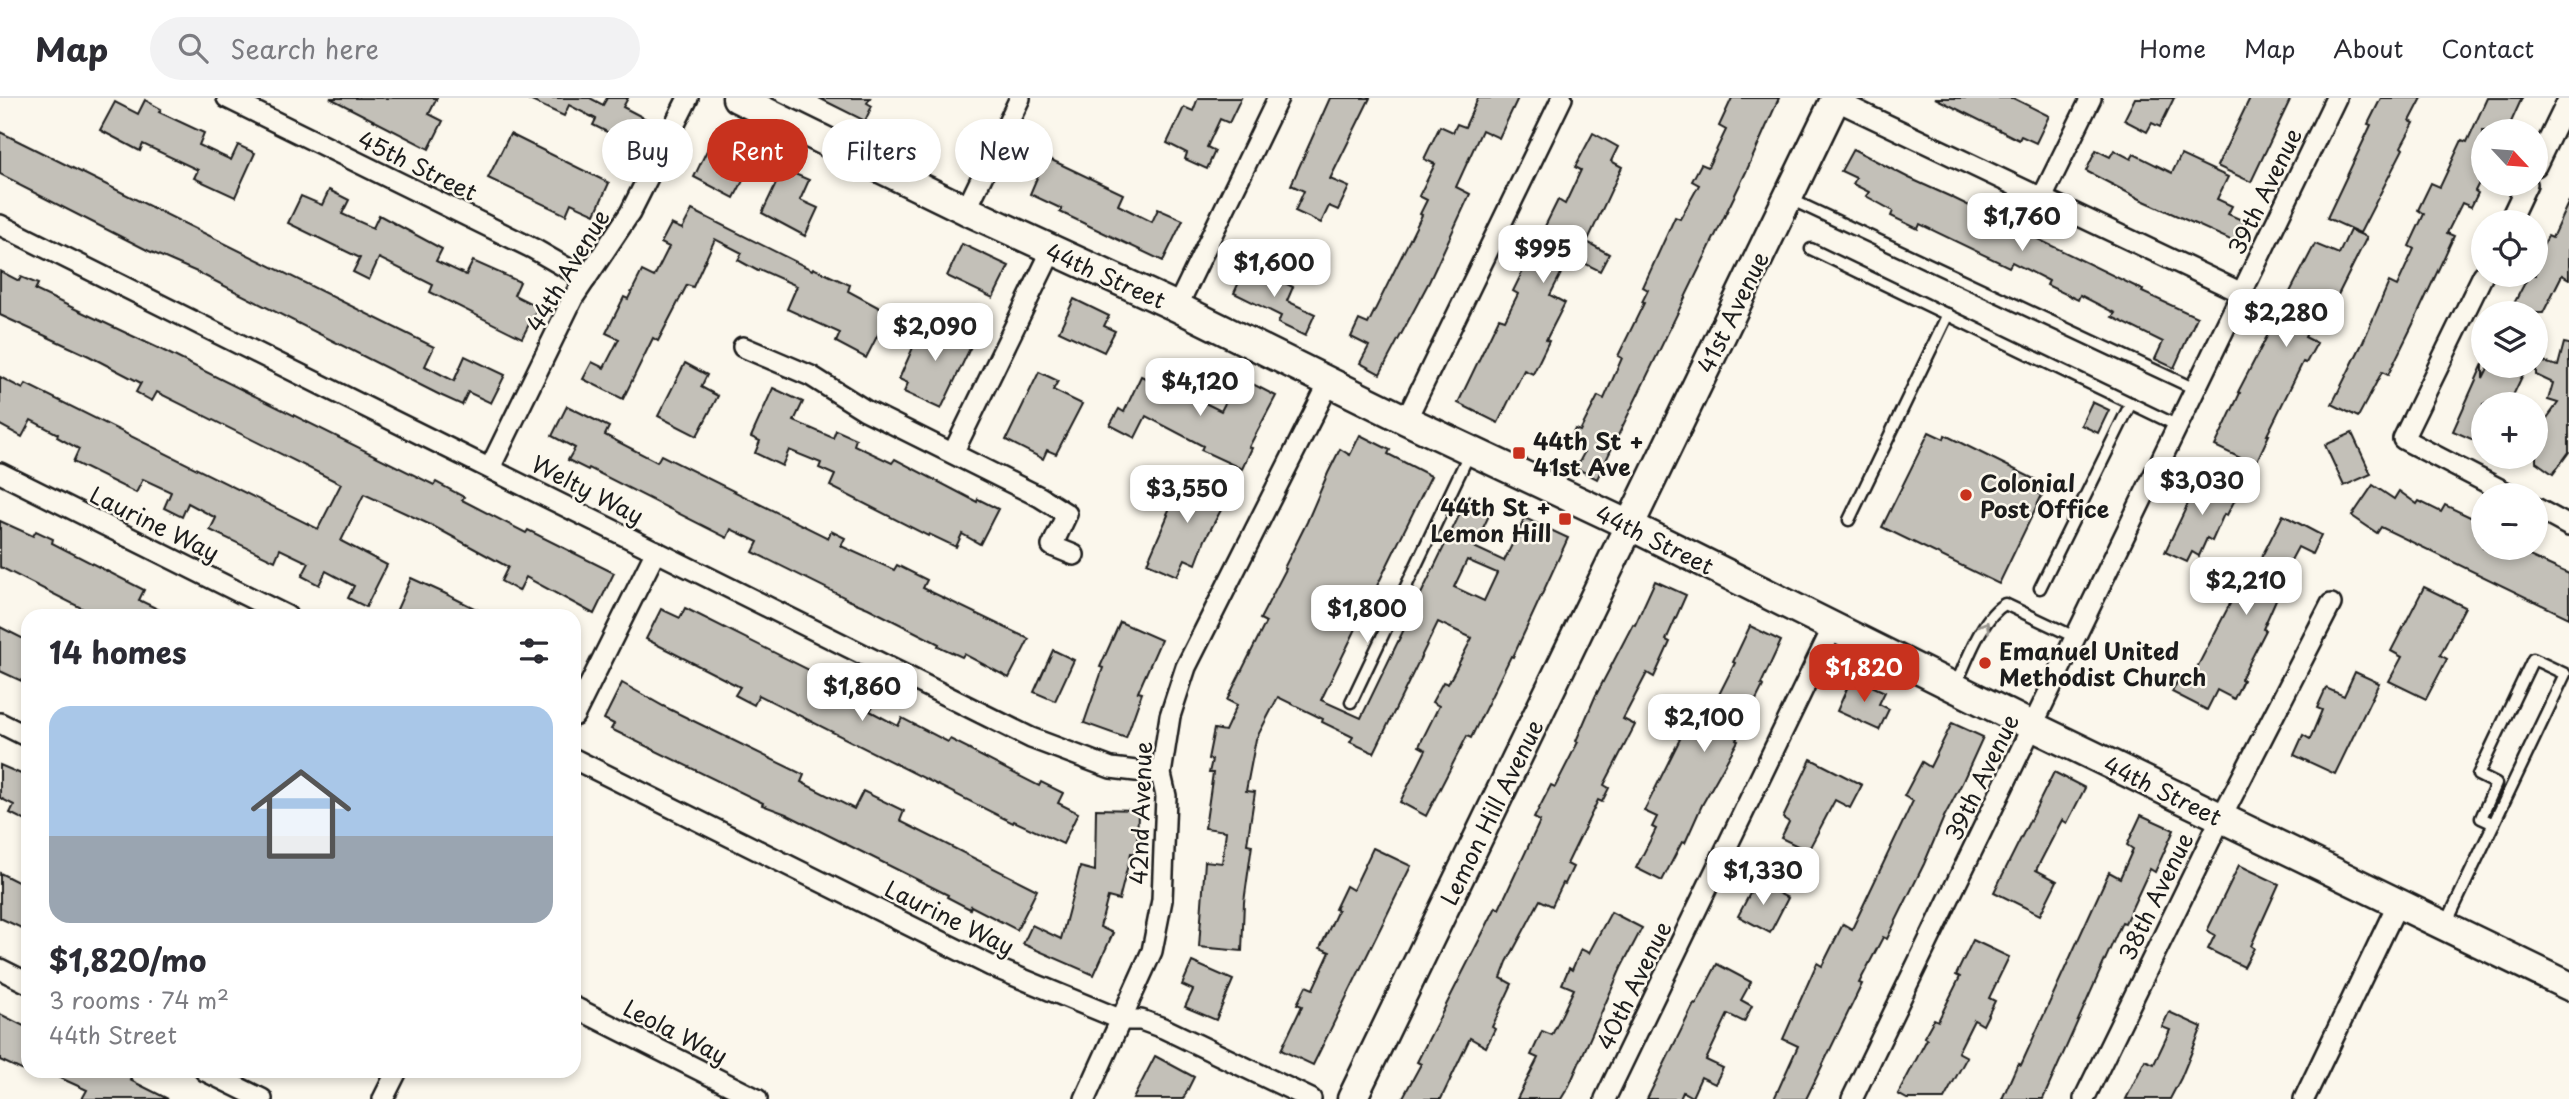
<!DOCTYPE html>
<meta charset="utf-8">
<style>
:root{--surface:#fff;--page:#f2f2f3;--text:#2b2b33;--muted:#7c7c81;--line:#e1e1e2;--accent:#c8321e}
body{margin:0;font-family:"Playpen Sans",sans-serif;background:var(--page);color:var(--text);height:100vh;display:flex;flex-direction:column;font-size:26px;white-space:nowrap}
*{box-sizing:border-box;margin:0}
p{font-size:23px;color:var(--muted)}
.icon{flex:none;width:38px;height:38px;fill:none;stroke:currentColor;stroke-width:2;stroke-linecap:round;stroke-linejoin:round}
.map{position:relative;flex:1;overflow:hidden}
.details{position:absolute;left:21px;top:511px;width:560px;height:469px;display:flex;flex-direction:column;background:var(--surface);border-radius:21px;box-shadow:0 4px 10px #0003}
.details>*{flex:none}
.top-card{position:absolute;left:602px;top:21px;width:665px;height:63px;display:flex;gap:14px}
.needle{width:46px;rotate:116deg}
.controls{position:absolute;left:2471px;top:21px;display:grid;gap:14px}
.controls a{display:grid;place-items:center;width:77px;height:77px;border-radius:50%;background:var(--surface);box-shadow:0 4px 10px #0003;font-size:35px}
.price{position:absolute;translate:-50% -60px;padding:0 16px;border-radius:14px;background:#fff;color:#222;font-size:23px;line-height:46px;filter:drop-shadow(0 2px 4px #0008)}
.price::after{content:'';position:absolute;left:50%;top:42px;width:21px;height:16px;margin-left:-10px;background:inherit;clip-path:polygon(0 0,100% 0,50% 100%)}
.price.on{background:var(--accent);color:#fff}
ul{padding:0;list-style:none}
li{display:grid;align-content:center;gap:14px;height:371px;padding:0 28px}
li span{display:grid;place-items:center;height:217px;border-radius:21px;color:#555}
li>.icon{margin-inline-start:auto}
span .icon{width:126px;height:126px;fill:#fffc;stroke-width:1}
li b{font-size:30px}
h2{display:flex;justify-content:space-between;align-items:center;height:84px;padding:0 28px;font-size:30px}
.tag{padding:0 24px;border-radius:32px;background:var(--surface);box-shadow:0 4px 10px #0003;font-size:24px;line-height:63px}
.tag.on{background:var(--accent);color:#fff}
header{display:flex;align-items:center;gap:42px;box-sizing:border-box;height:98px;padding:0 35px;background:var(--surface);border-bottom:2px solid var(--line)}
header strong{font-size:33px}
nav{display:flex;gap:38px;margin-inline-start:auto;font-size:24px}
.search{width:490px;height:63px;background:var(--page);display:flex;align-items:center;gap:18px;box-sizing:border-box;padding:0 24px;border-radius:38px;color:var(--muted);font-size:26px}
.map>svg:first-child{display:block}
</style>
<header>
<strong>Map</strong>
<div class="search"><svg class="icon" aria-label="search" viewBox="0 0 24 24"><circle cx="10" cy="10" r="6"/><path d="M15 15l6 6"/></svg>Search here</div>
<nav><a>Home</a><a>Map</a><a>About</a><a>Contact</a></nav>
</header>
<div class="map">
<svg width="2569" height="1001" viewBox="0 0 2569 1001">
<rect width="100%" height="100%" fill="#fbf7ec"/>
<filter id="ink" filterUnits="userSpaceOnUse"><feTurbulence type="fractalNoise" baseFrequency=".0143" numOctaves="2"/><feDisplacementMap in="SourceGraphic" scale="14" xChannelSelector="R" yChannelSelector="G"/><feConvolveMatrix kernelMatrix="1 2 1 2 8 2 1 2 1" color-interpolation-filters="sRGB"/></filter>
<g filter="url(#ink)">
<g fill="#c3c0b8" stroke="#1c1c1c" stroke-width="2" fill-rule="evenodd">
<path d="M330,0H437L429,16L443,23L429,51Z"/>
<path d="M525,0H590L603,7L607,0H628L623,9L646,21L633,47L593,27L596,21L569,7L564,18Z"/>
<path d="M819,0H870L867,5L872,8L865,23Z"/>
<path d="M1198,0H1241L1229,25L1220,21L1207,49L1215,53L1207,71L1185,61L1187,55L1167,45L1184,9L1193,13Z"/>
<path d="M1330,0H1370L1330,81L1349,89L1338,112L1329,108L1321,125L1295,113L1304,93L1291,87Z"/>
<path d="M1478,0H1518L1499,40L1482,32L1456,89L1470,96L1429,184L1380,276L1360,265L1369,248L1351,239L1359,222L1368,226L1422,117L1420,116L1427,102L1419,98L1435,66L1424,61L1440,28L1453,34L1457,26L1465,29Z"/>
<path d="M1732,0H1779L1746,74L1597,381L1576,370L1584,355L1567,346L1575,331L1580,333L1598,298L1604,301L1622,260L1618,258L1644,205L1642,204L1648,192L1643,189L1675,119L1680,121L1699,87L1692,83L1701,66L1708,69L1726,32L1719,28Z"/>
<path d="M1935,0H2013L2049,18L2036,45L2021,38L2019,42Z"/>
<path d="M2135,0H2174L2160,29L2152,25L2147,34L2124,22Z"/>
<path d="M2250,0H2291L2251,84L2217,68Z"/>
<path d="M2381,0H2422L2410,23L2414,25L2401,49L2403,51L2360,135L2327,120L2371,27L2368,26Z"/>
<path d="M2487,0H2522L2507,33H2483V77L2475,93L2478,95L2471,109L2462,105L2447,135L2454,138L2413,226L2388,277L2382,274L2358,319L2332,306L2363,244L2389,184L2397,188L2414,151L2409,148L2424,116L2418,112L2431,85L2440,89L2462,42L2467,44Z"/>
<path d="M145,2L161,11L159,14L204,35L199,47L231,62L238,47L255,55L235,99L194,80L198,72L143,46L140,53L100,32L115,4L138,16Z"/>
<path d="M0,34L434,249L425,268L454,283L465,258L505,277L491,305L468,294L462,307L440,297L197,174L149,153L17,86L18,85L0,76Z"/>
<path d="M1593,35L1618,49L1611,63L1622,69L1587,144L1609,156L1600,173L1570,158L1550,197L1565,205L1546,242L1549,243L1533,276L1524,272L1498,325L1458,305L1499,220L1505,222L1518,196L1513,193L1558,102L1565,106L1581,72L1575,69Z"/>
<path d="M510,36L609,85L595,116L571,105L566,117L488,80Z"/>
<path d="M739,48L756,58L734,100L694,79L708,50L731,62Z"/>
<path d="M1853,51L1909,80L1949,98L2143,192L2142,194L2197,219L2174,270L2155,261L2163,244L2112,219L2115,215L2080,197L2078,202L2047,187L2049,183L2012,164L2009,169L1920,126L1918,131L1891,118L1893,113L1866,98L1869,94L1853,86L1856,80L1841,73Z"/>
<path d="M2096,52L2110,59L2114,52L2131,61L2134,56L2172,75L2181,57L2228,79L2217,101L2232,108L2228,116L2244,123L2235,144L2142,102L2086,73Z"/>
<path d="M1037,55L1123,96L1118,107L1152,124L1158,111L1183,122L1163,163L1060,114L1062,111L1030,96L1039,75L1029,70Z"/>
<path d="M782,73H788L809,82L800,102L818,110L805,138L762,115Z"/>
<path d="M329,92L349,102L342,116L373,130L379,117L442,151L436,163L466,177L473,163L520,184L514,197L538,209L522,240L430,194L433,187L379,160L369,182L353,174L360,160L288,125L301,98L322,107Z"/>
<path d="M2569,103V181L2562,177L2543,215H2509L2529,177H2536V162L2548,138L2552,140Z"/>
<path d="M692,112L812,172L813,170L850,187L848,193L889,215L866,260L836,244L840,235L787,211L797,188L759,171L758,173L738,162L742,155L715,141L693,189L687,187L658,243L653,240L623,301L583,281L592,264L604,270L619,241L606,235L624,199L628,201L642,173L654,179L669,149L661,145L671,126L682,131Z"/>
<path d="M2350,132L2367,139L2330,213L2321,208L2305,239L2317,245L2306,265L2303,264L2267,337H2269L2255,367L2215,348L2240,295L2238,294L2315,146L2339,156Z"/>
<path d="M962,146L1009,168L993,200L947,178Z"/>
<path d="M1247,167L1293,189L1287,203L1315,216L1305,238L1278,225L1281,218L1234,195Z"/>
<path d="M0,173L19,183L21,179L38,186L35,192L158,250L434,387L436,384L464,399L462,402L526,435L528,432L614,475L594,516L526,479L519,493L501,483L508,469L433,428L364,396L341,443L387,467L366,509L348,500L354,488L326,473L319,487L302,478L309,465L280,451L275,463L210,432L216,420L188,405L182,419L164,410L171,394L143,381L136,395L73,364L79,351L57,339L58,336L31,322L22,339L0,327V279L23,291L26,286L318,431L341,386L157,294L152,303L136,294L141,285L89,258L0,217Z"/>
<path d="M1074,201L1109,218L1104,228L1115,233L1104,254L1059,233Z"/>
<path d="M926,220L973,244L941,311L904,294L908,285L899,281Z"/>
<path d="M2564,245L2569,246V354L2553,376L2536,364V335L2558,305L2548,302L2553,285L2536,277V262L2558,268Z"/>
<path d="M685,265L707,277L701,289L718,298L697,338L658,318Z"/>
<path d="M2483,266V280L2489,268H2527L2509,306H2483V346L2453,333Z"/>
<path d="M1039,274L1058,283L1053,292L1082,306L1056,356L1047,352L1043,361L1006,342Z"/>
<path d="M1141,278L1182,297L1183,294L1221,313L1234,288L1242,292L1247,283L1276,298L1249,349L1252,350L1242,371L1201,352L1203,348L1146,318L1135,340L1110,327L1119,311L1124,314Z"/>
<path d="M773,290L803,304L794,323L833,340L836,332L856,341L854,347L892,365L895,361L977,404L978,401L998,411L980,446L962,436L956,449L929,436L928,438L830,388L835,377L819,370L821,365L789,352L782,368L755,355L760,343L751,339Z"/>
<path d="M2092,304L2109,312L2098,335L2081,327Z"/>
<path d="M567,308L609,329L605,337L657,364L661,357L828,440L831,433L845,440L841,448L894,472L897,467L927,482L923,490L1029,541L1009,580L964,556L962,559L938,548L939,546L868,510L846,501V500L753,454L758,444L731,431L727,440L589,370L588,372L568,362L575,350L552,338Z"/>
<path d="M1929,334L1944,341L1945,337L2036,382L2031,392L2042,397L1999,486L1882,429Z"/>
<path d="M2352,335L2371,376L2344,388L2325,347Z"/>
<path d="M1360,337L1390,352L1388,356L1431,378L1321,602L1361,620L1469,397L1493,409L1474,449L1504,463L1525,420L1568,440L1513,559L1511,558L1471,640L1467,638L1426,718L1400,704L1426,652L1419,648L1439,608L1432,604L1443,584L1448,586L1472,540L1438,524L1374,655L1350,644L1353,639L1322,624L1323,621L1278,599L1256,641L1246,693L1255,694L1247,746L1252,747L1244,804L1242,853L1199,849L1205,763L1222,765L1226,733L1205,730L1213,675H1209L1212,662L1208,661L1214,631L1225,633L1237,607L1227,602L1266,524L1260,521L1286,471L1284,470L1307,424L1328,375L1340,351L1350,357ZM1467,462L1497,475L1484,503L1454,489Z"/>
<path d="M2203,374L2240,392L2227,417L2224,416L2212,443L2207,440L2199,458L2192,454L2187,464L2165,454Z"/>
<path d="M1189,376L1229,397L1205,442L1196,466L1185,461L1177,478L1147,465L1168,417L1167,416L1182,385L1185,387Z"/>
<path d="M2373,387L2394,401L2399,393L2417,406L2419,403L2441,414L2445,407L2483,425V450H2512L2569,476V520L2381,429L2377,435L2352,418Z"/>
<path d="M2283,417L2321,437L2312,456L2298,449L2282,479L2285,481L2263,531L2266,532L2241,581L2243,582L2234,601L2217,592L2207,612L2172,594L2179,580L2189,585L2232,502L2230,501L2247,463L2257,468Z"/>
<path d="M0,423L33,438L36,433L53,441L52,445L144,492L139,502L172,518H97L0,469Z"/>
<path d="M411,480L444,495L490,518H394Z"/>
<path d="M1655,483L1686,497L1666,542L1670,544L1654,579L1647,575L1623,621L1635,627L1604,687L1609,690L1602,704L1598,702L1567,766L1573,769L1565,786L1563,785L1552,808L1540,802L1507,864L1501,880L1512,886L1492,929L1495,931L1486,949L1470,940L1441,1001H1402L1421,966L1417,964L1496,809L1499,811L1521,764L1540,723L1534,720L1551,687L1555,689L1578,644L1576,643L1595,599L1633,526L1635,527Z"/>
<path d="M2424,489L2465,509L2440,557L2447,561L2426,601L2389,583L2402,559L2391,553Z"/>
<path d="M685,510L875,605L870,613L898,628L902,620L948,644L950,641L970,651L969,652L1039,688L1041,684L1063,695L1058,705L1078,715L1063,746L1014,723L1013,725L759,597L754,607L735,597L740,589L646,541L661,511L680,520Z"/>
<path d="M1120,524L1161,542L1138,594L1142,595L1126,640L1084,625L1103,570L1100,569Z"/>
<path d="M1750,528L1781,543L1761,586L1763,588L1736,642L1738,643L1702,707L1685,745L1682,744L1662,783L1636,770L1656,731L1652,729L1657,719L1644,713L1680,641L1678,640L1687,623L1702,630L1735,565L1733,564Z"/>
<path d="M0,529L28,543V586L0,573Z"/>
<path d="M1053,552L1074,562L1055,603L1034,594Z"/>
<path d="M2355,574L2379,585L2335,676L2294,657L2303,637L2310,641L2322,612L2317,610L2326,590L2344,598Z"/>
<path d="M1852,579L1885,594L1879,606L1889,611L1879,632L1837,613Z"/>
<path d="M622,585L663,608L804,677L801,684L854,711L863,693L904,713L900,723L1037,792L1017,832L971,808L970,811L947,799L948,797L786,716L762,707L763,705L611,631L614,626L604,621Z"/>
<path d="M1952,625L1983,639L1962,685L1944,719L1924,766L1887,841L1883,839L1859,885L1862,886L1806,1001H1774L1798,948L1783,941L1817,865L1822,868L1843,826L1852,831L1913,703L1904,698L1922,664L1930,669Z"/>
<path d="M1811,661L1862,687L1850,710L1835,702L1808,753L1781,740L1789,724L1783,720Z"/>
<path d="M0,667L28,679V724L10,715L14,707L0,700Z"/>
<path d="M2054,674L2085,690L2067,725L2062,722L2036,772L2057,783L2040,817L1994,794Z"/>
<path d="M1096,711L1138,712L1137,755H1131L1119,802L1108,799L1100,829L1113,835L1094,877L1023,846L1032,827L1061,841L1080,769L1095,773Z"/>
<path d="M2141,717L2174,732L2155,774L2150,771L2125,825L2122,824L2043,1001H2002L2018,965L2021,967L2109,774L2120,780L2133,751L2127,747Z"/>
<path d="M1373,750L1411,768L1313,967L1281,952L1302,908L1297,906L1306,888L1313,891L1330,854L1320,850L1338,812L1335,811L1346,788L1353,792Z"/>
<path d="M2239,767L2279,786L2251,848L2254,850L2244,869L2208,851L2215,837L2207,833Z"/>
<path d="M0,775L28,789V833L0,820Z"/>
<path d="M1756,784L1788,800L1770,835L1738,818Z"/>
<path d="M1611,814L1642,830L1621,870L1569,988L1561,1001H1517L1538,960L1531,957L1542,933L1552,937L1574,891L1562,886L1569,870L1572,872L1581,851L1589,855Z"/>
<path d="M1973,842L2009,859L1989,900L1995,903L1983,927L1974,922L1958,954L1967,959L1944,1001H1907L1898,996L1927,941L1924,939L1934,921L1938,923L1960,879L1956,877Z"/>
<path d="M1192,864L1233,882L1216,922L1185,909L1193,892L1182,887Z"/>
<path d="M1717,866L1751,884L1741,902L1752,908L1744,924L1728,916L1706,962L1723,970L1715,986L1701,979L1692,999L1683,994L1680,1001H1647L1694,906L1696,907Z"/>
<path d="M2169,914L2202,929L2181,980L2170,1001H2126L2145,962L2154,966L2170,932L2162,929Z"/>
<path d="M0,916L28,930V975L0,962Z"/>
<path d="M1155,958L1194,979L1183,1001H1133Z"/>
<path d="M45,973H122L132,978L130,982L168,1001H82L87,992Z"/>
</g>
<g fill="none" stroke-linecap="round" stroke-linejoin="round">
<defs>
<g id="lane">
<path d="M1790,101L2195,291"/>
<path d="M1811,151L2178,328"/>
<path d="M1849,422L1948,216"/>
<path d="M2040,490L2131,305"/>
<path d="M1955,589C1966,565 1982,518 2005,506L2077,540"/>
<path d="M1351,604L1470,354"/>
<path d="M2445,828L2565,576L2533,561L2478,677L2496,686L2481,720L2494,726"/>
</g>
<g id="street">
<path d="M227,0L534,151L586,181"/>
<path d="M1835,2L2242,195"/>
<path d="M2536,68L2569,0"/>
<path d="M2042,100L2091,0"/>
<path d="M966,112L1020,0"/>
<path d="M2509,124L2527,86"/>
<path d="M0,127L1031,640L1111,670L1161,676"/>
<path d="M2483,177L2403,341L2511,397"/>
<path d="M1177,209L1278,0"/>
<path d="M743,249L811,278L865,312L1040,399L1067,416L1052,448L1074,457"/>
<path d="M1406,322L1562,0"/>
<path d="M953,355L1052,152"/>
<path d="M490,370L573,200L630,115L688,0"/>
<path d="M0,375L287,518"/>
<path d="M2536,410L2569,428"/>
<path d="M574,618L656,453"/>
<path d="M0,625L28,639"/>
<path d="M574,661L991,868L1122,922H1141L1163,930L1311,1001"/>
<path d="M0,871L28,885"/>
<path d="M574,909L757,1001"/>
<path d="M205,973L262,1001"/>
<path d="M383,1001L397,973"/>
<path d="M1085,1001L1152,853L1162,802L1166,698L1161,676L1170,618L1186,569L1329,285"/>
<path d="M1605,1001L1833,529"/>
<path d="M1852,1001L2336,0"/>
<path d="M2084,1001L2221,720L2331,506"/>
<path d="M2304,1001L2398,805"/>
</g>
<g id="secondary">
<path d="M737,0L966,112L1177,209L1406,322L1629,427L2032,628L2569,888"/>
<path d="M1352,1001L1836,0"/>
</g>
</defs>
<use href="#lane" stroke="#1c1c1c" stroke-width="15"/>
<use href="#street" stroke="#1c1c1c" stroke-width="24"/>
<use href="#secondary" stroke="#1c1c1c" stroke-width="33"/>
<use href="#lane" stroke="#fbf7ec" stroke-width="10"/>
<use href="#street" stroke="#fbf7ec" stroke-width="19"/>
<use href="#secondary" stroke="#fbf7ec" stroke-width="28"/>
</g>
<defs><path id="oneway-chevron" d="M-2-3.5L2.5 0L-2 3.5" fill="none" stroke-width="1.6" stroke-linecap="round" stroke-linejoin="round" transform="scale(1.75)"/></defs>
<use stroke="#97948e" href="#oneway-chevron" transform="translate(1985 528) rotate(-60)"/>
</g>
<g fill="#c8321e" stroke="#fbf7ec" stroke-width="2.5">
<rect x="1512" y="348" width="14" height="14" rx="3.5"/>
<circle cx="1966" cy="397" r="7"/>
<rect x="1558" y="414" width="14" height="14" rx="3.5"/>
<circle cx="1985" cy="565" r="7"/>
</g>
<g text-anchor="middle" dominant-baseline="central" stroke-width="5" stroke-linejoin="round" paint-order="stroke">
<g font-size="23" fill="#1c1c1c" stroke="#fbf7ec">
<text transform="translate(418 67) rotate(26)">45th Street</text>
<text transform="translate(2264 93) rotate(-64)">39th Avenue</text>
<text transform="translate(567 172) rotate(-59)">44th Avenue</text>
<text transform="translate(1106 177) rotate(24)">44th Street</text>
<text transform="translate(1732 214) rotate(-64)">41st Avenue</text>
<text transform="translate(588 391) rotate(27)">Welty Way</text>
<text transform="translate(155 425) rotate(26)">Laurine Way</text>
<text transform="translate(1655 441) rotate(26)">44th Street</text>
<text transform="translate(1981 679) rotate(-64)">39th Avenue</text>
<text transform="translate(2163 692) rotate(26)">44th Street</text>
<text transform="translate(1491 714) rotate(-64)">Lemon Hill Avenue</text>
<text transform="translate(1140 715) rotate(-88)">42nd Avenue</text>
<text transform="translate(2155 798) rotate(-64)">38th Avenue</text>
<text transform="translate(950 819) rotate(26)">Laurine Way</text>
<text transform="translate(1633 887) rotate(-64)">40th Avenue</text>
<text transform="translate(676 933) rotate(27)">Leola Way</text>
</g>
<g font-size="23" font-weight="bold" fill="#1c1c1c" stroke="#fbf7ec" text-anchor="start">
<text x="1533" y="342">44th St +<tspan x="1533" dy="26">41st Ave</tspan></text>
<text x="1980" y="384">Colonial<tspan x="1980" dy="26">Post Office</tspan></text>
<text x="1551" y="408" text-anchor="end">44th St +<tspan x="1551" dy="26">Lemon Hill</tspan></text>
<text x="1999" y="552">Emanuel United<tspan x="1999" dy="26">Methodist Church</tspan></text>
</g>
</g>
</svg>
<div class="controls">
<a><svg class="needle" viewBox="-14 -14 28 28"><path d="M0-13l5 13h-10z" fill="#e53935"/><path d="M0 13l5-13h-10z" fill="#7c7c81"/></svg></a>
<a><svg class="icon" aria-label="locate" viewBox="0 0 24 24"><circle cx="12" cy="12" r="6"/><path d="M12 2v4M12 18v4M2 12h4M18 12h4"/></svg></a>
<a><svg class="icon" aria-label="layers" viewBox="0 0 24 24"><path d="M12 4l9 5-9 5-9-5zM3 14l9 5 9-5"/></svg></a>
<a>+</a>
<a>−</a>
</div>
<b class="price" style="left:2022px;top:155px">$1,760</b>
<b class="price" style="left:1543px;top:187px">$995</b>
<b class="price" style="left:1274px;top:201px">$1,600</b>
<b class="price" style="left:2286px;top:251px">$2,280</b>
<b class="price" style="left:935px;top:265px">$2,090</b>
<b class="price" style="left:1200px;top:320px">$4,120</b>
<b class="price" style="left:2202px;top:419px">$3,030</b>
<b class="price" style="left:1187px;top:427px">$3,550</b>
<b class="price" style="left:2246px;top:519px">$2,210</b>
<b class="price" style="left:1367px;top:547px">$1,800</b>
<b class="price on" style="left:1864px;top:606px">$1,820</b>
<b class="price" style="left:862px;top:625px">$1,860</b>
<b class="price" style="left:1704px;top:656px">$2,100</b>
<b class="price" style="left:1763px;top:809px">$1,330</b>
<div class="top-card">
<a class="tag">Buy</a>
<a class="tag on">Rent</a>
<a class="tag">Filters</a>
<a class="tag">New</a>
</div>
<section class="details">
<h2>14 homes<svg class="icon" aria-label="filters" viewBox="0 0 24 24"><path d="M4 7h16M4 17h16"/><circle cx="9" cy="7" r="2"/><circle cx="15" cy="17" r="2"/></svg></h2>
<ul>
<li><span style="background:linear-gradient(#a9c7e8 60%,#9aa5b1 0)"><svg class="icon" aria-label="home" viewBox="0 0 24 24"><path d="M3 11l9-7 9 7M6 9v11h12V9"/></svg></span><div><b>$1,820/mo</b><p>3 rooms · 74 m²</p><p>44th Street</p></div></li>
</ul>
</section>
</div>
